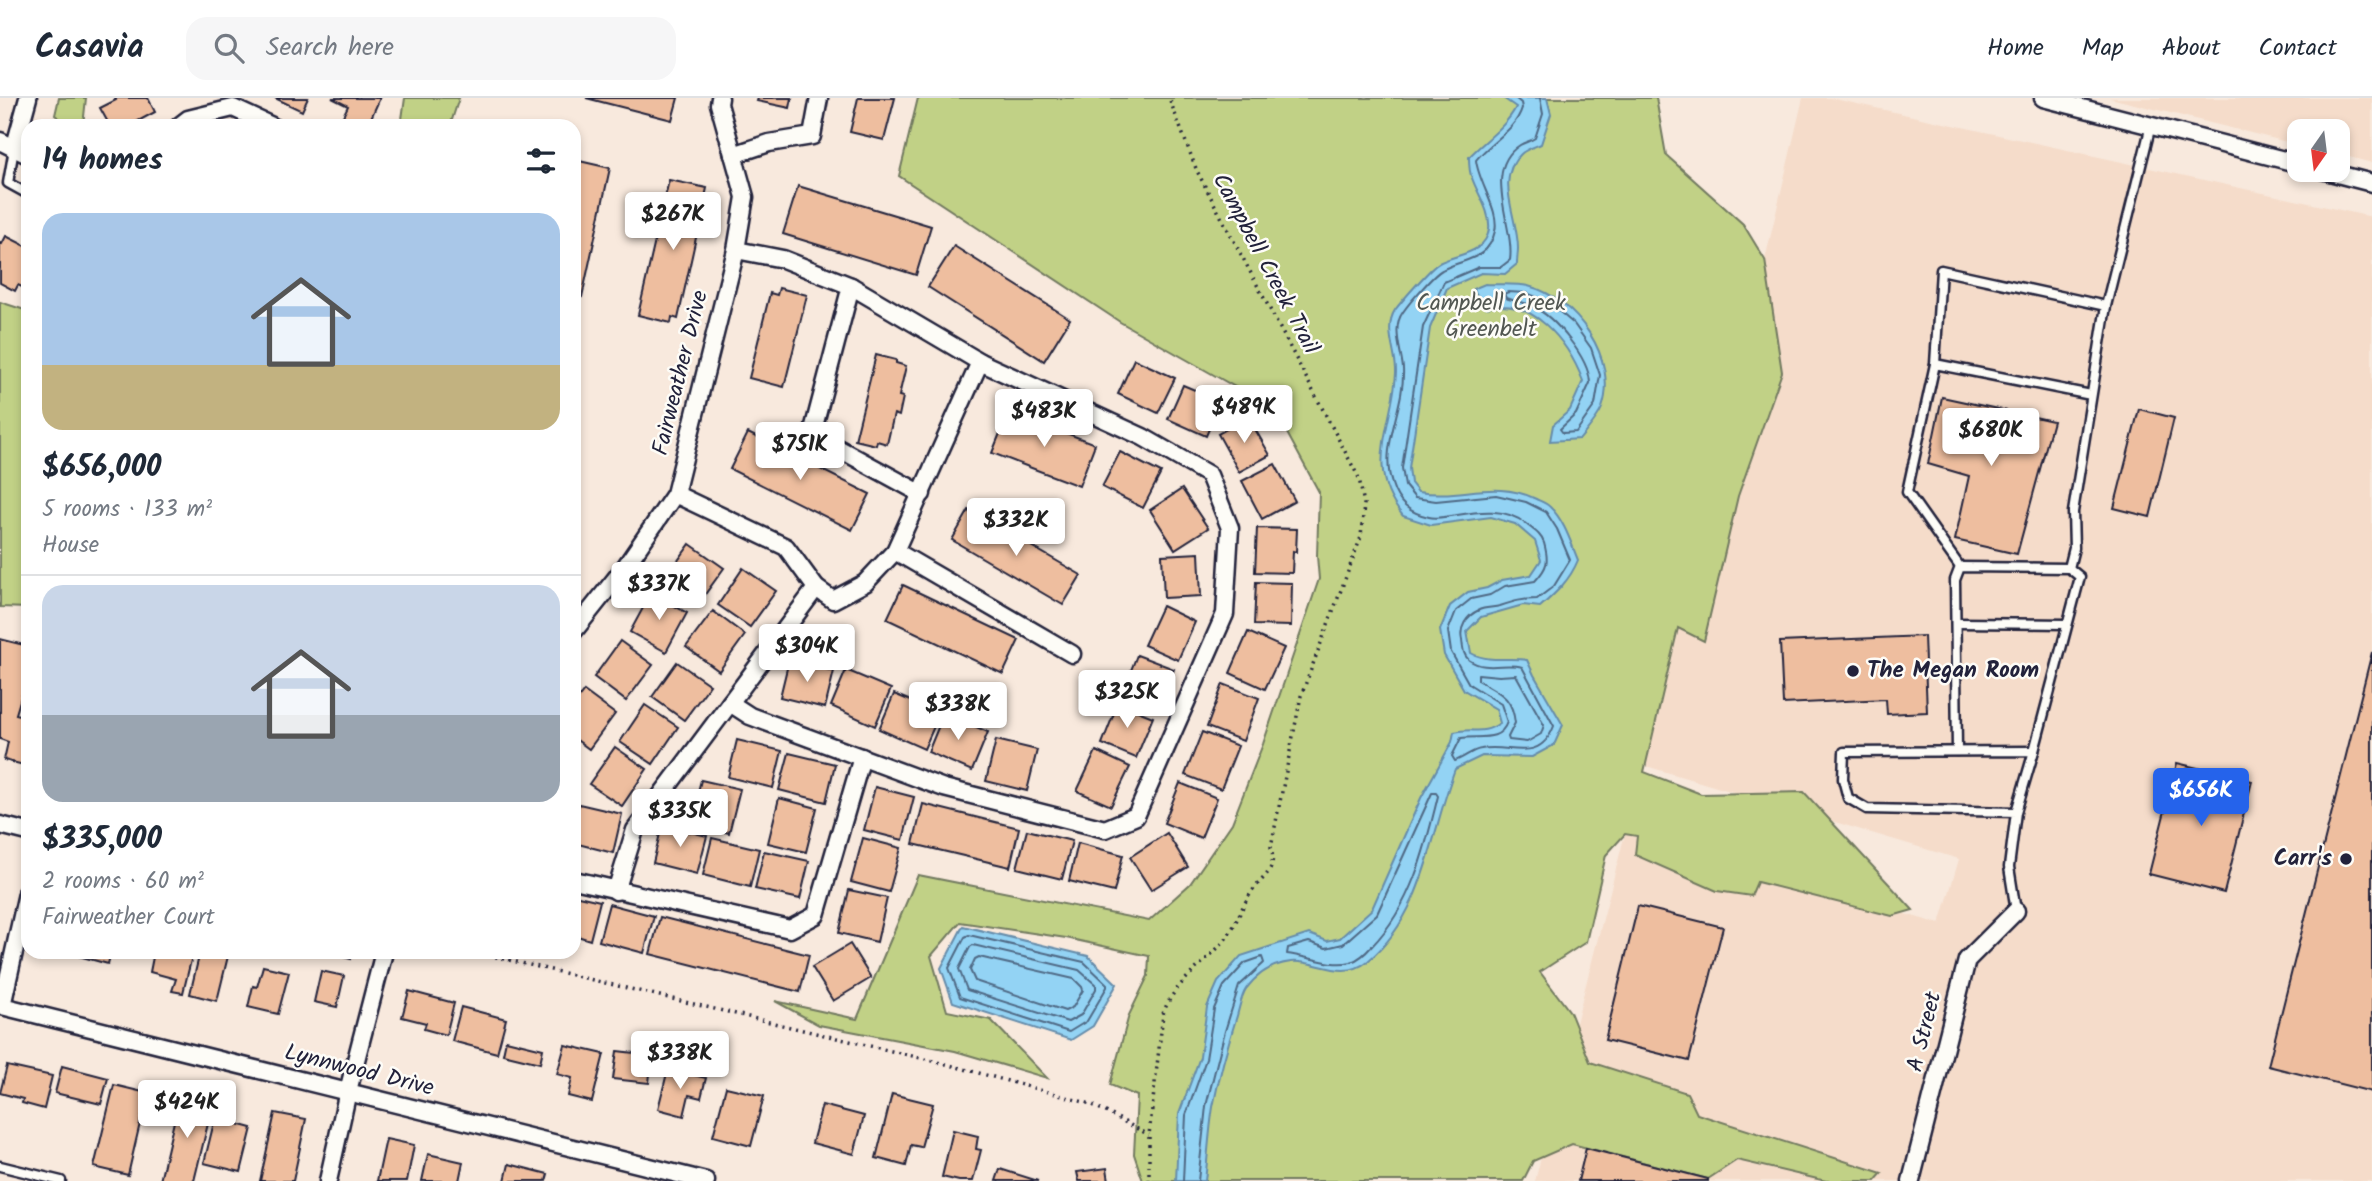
<!DOCTYPE html>
<meta charset="utf-8">
<style>
:root{--surface:#fff;--page:#f6f6f7;--text:#1f2937;--muted:#747a83;--line:#e0e1e3;--accent:#2563eb}
body{margin:0;font-family:Kalam,sans-serif;background:var(--page);color:var(--text);height:100vh;display:flex;flex-direction:column;font-size:26px;white-space:nowrap}
*{box-sizing:border-box;margin:0}
p{font-size:23px;color:var(--muted)}
.icon{flex:none;width:38px;height:38px;fill:none;stroke:currentColor;stroke-width:2;stroke-linecap:round;stroke-linejoin:round}
.map{position:relative;flex:1;overflow:hidden}
.drawer{position:absolute;left:21px;top:21px;width:560px;height:840px;display:flex;flex-direction:column;background:var(--surface);border-radius:21px;box-shadow:0 4px 10px #0003}
.drawer>*{flex:none}
.needle{width:46px;rotate:194deg}
.fabs{position:absolute;left:2287px;top:21px;display:grid;gap:14px}
.fabs a{display:grid;place-items:center;width:63px;height:63px;border-radius:14px;background:var(--surface);box-shadow:0 4px 10px #0003;font-size:35px}
.price{position:absolute;translate:-50% -60px;padding:0 16px;border-radius:7px;background:#fff;color:#222;font-size:23px;line-height:46px;filter:drop-shadow(0 2px 4px #0008)}
.price::after{content:'';position:absolute;left:50%;top:42px;width:21px;height:16px;margin-left:-10px;background:inherit;clip-path:polygon(0 0,100% 0,50% 100%)}
.price.current{background:var(--accent);color:#fff}
ul{padding:0;list-style:none}
li{display:grid;align-content:center;gap:14px;height:371px;padding:0 21px}
li+li{border-top:2px solid var(--line)}
li span{display:grid;place-items:center;height:217px;border-radius:21px;color:#555}
li>.icon{margin-inline-start:auto}
span .icon{width:126px;height:126px;fill:#fffc;stroke-width:1}
li b{font-size:30px}
h2{display:flex;justify-content:space-between;align-items:center;height:84px;padding:0 21px;font-size:30px}
header{display:flex;align-items:center;gap:42px;box-sizing:border-box;height:98px;padding:0 35px;background:var(--surface);border-bottom:2px solid var(--line)}
header strong{font-size:33px}
nav{display:flex;gap:38px;margin-inline-start:auto;font-size:24px}
.search{width:490px;height:63px;background:var(--page);display:flex;align-items:center;gap:18px;box-sizing:border-box;padding:0 24px;border-radius:21px;color:var(--muted);font-size:26px}
.map>svg:first-child{display:block}
</style>
<header>
<strong>Casavia</strong>
<div class="search"><svg class="icon" aria-label="search" viewBox="0 0 24 24"><circle cx="10" cy="10" r="6"/><path d="M15 15l6 6"/></svg>Search here</div>
<nav><a>Home</a><a>Map</a><a>About</a><a>Contact</a></nav>
</header>
<div class="map">
<svg width="2372" height="1083" viewBox="0 0 2372 1083">
<rect width="100%" height="100%" fill="#f8e9dd"/>
<filter id="ink" filterUnits="userSpaceOnUse"><feTurbulence type="fractalNoise" baseFrequency=".0143" numOctaves="2"/><feDisplacementMap in="SourceGraphic" scale="14" xChannelSelector="R" yChannelSelector="G"/><feConvolveMatrix kernelMatrix="1 2 1 2 8 2 1 2 1" color-interpolation-filters="sRGB"/></filter>
<g filter="url(#ink)">
<g fill="#f5dcca">
<path d="M1803,0H1830L2372,119V1083H1535L1625,736L1940,826L1959,761L1646,668Z"/>
<path d="M2110,0H2372V65L2338,56V33H2300L2299,47Z"/>
</g>
<g fill="#c1d186" stroke="#727a60" stroke-width="2">
<path d="M59,0H86L83,28H70L55,17Z"/>
<path d="M405,0H459L450,28H401Z"/>
<path d="M918,0H1656L1666,57L1743,126L1765,162L1782,274L1738,398L1704,543L1678,530L1644,674L1701,696L1804,694L1913,812L1892,818L1757,784L1751,798L1717,793L1635,757L1637,738L1625,736L1606,757L1586,844L1540,874L1570,914L1590,964L1687,995L1697,1016L1882,1075L1875,1083H1826L1737,1062L1708,1081L1572,1046L1533,1063L1523,1083H1143L1134,1056L1137,998L1110,987L1129,917L1148,878L1149,858L1066,840L960,824L931,858L947,913L991,922L1047,980L955,953L819,927L775,903L857,921L918,777L1149,823L1190,786L1232,725L1263,646L1319,481L1317,458L1319,394L1274,311L1120,224L899,78Z"/>
<path d="M0,204L28,213V510L0,509Z"/>
</g>
<g fill="#93d3f4" stroke="#668caa" stroke-width="2">
<path d="M1503,0H1547L1551,16L1541,46C1534,49 1526,51 1521,56C1494,81 1518,119 1518,150C1518,155 1517,161 1517,166L1505,176L1481,175L1447,190L1430,230L1409,370L1411,385L1418,394C1461,401 1495,381 1536,401C1540,403 1547,405 1550,409C1564,422 1571,445 1578,462C1570,482 1556,495 1540,509L1523,507L1481,519L1467,533L1471,555C1489,565 1508,559 1527,562L1534,577L1563,627L1554,647L1532,659L1482,658L1455,671C1430,737 1425,815 1368,863C1343,884 1315,861 1291,864C1273,866 1257,876 1246,891C1241,898 1239,912 1236,921C1227,949 1219,979 1213,1009C1209,1033 1208,1058 1205,1083H1176L1179,1016L1200,959L1207,909L1218,884L1241,858L1309,836L1327,843L1340,840L1372,811L1421,700L1452,644L1454,634C1475,629 1480,638 1500,625L1496,611L1464,592L1444,557L1440,532L1450,508L1468,494L1487,490L1502,482L1531,477L1541,462L1535,443L1515,426L1491,419L1431,427L1403,418C1363,370 1393,328 1396,275C1397,256 1383,231 1395,212C1401,204 1431,169 1439,165C1456,156 1486,156 1489,131C1491,114 1477,95 1472,80C1469,74 1469,66 1469,59C1484,43 1506,29 1516,9Z"/>
<path d="M1485,186C1499,187 1515,185 1528,188C1576,200 1619,261 1602,310C1598,320 1587,332 1580,341L1550,343L1553,327L1570,312L1583,283C1568,244 1533,198 1486,210L1473,191Z"/>
<path d="M963,828L1088,858L1117,886L1093,928L1071,942L953,904L941,870Z"/>
</g>
<g fill="none" stroke-linecap="round" stroke-linejoin="round">
<g stroke="#4f6985" stroke-width="2">
<path d="M1515,0L1521,5L1522,10C1515,33 1491,43 1476,62C1478,84 1500,113 1495,133C1488,164 1463,160 1442,172C1434,176 1409,205 1403,214C1391,230 1402,254 1403,271C1405,310 1379,348 1392,386C1398,406 1410,415 1429,419C1436,421 1443,419 1450,418C1476,414 1504,408 1526,426C1533,432 1541,436 1544,445C1549,463 1548,469 1535,483L1505,488L1490,497L1471,501L1456,513L1448,533L1451,554L1469,586L1501,606L1507,624C1500,645 1478,637 1461,640L1452,658L1455,663C1464,660 1472,652 1481,651C1510,645 1539,667 1554,628L1522,569C1505,564 1486,574 1469,562C1463,557 1463,550 1462,542C1459,530 1466,518 1479,512C1485,509 1493,510 1500,508C1515,503 1522,501 1537,501L1554,488L1570,462L1557,431L1546,414L1526,404L1496,397L1436,403L1415,400L1405,388L1402,370L1423,229L1444,184L1479,169H1501L1510,162C1515,128 1481,72 1520,47C1525,44 1531,43 1535,40L1543,16L1540,0"/>
<path d="M1508,194L1526,195L1547,203L1574,226L1591,250L1600,277L1595,307L1576,334L1563,335L1560,331L1576,316L1590,285C1589,260 1555,219 1532,208C1524,204 1514,203 1506,200L1504,196Z"/>
<path d="M1478,576L1499,578L1516,577L1544,627L1541,636L1527,644L1509,642L1508,639L1515,625C1512,597 1499,595 1478,582Z"/>
<path d="M1432,695H1436L1438,698C1425,752 1411,808 1372,848C1366,855 1360,861 1351,864C1331,869 1307,858 1287,856L1288,850L1309,844L1326,850L1343,846L1377,816Z"/>
<path d="M969,837L1084,864L1107,886V889L1087,923L1069,934L960,899L949,870L965,839Z"/>
<path d="M973,847L1079,872L1096,887V891L1081,917L1068,924L967,892L959,871L970,849Z"/>
<path d="M979,859L1074,881L1082,889L1083,892L1073,909L1065,913L975,883L970,872L975,861Z"/>
<path d="M1183,1083L1186,1017L1206,961L1214,911L1224,888L1245,865L1262,859L1264,865L1239,888L1225,933L1206,1008L1198,1083"/>
</g>
</g>
<g fill="#eebe9f" stroke="#22223b" stroke-width="2">
<path d="M115,0H148L155,14L129,28H110L100,10L116,2Z"/>
<path d="M275,0H308L302,13Z"/>
<path d="M332,0H380L371,20L387,28H338L348,8Z"/>
<path d="M586,0H678L672,22Z"/>
<path d="M758,0H792L790,10L757,3Z"/>
<path d="M858,0H895L884,42L850,34Z"/>
<path d="M575,62L610,70L582,199L574,197Z"/>
<path d="M669,82L707,90L678,221L672,219L671,225L638,217Z"/>
<path d="M798,88L931,128L916,177L783,136Z"/>
<path d="M6,138L28,149V192L18,187L15,193L0,185V145L2,146Z"/>
<path d="M954,148L1070,221L1044,263L928,189Z"/>
<path d="M779,190L807,197L784,289L749,280L770,195L777,197Z"/>
<path d="M876,257L896,262V265L906,268L899,298L903,299L899,318L894,316L887,346L877,343L876,347L855,342Z"/>
<path d="M1134,261L1175,280L1158,315L1118,296Z"/>
<path d="M1183,287L1221,303L1206,338L1168,321Z"/>
<path d="M1942,299L2053,323L2017,456L1955,442L1969,378L1928,366Z"/>
<path d="M2139,311L2174,320L2150,419L2114,410Z"/>
<path d="M1009,313L1095,346L1079,388L992,355Z"/>
<path d="M1248,319L1270,357L1239,374L1218,336Z"/>
<path d="M748,335L870,396L852,432L730,371Z"/>
<path d="M1120,354L1161,375L1143,410L1102,389Z"/>
<path d="M1275,366L1295,403L1262,421L1242,383Z"/>
<path d="M1182,391L1208,430L1175,451L1150,412Z"/>
<path d="M969,412L1081,477L1063,507L952,442Z"/>
<path d="M1257,430L1297,431L1296,454L1293,453L1292,475L1255,474Z"/>
<path d="M690,446L724,470L698,506L664,482Z"/>
<path d="M1199,455L1201,498L1164,500L1162,457Z"/>
<path d="M743,470L776,493L750,529L718,507Z"/>
<path d="M1256,484L1292,485L1291,528L1254,527Z"/>
<path d="M903,487L1019,542L1003,576L887,521Z"/>
<path d="M651,495L687,515L666,554L630,534Z"/>
<path d="M1162,508L1195,524L1178,562L1144,547Z"/>
<path d="M713,513L745,537L719,573L686,549Z"/>
<path d="M1248,534L1284,550L1265,591L1230,575Z"/>
<path d="M1924,538L1927,614L1887,616L1886,601L1783,606L1780,544Z"/>
<path d="M0,541L28,548V576L16,616L28,619V668L4,662L8,644L0,641Z"/>
<path d="M620,543L653,567L626,603L594,579Z"/>
<path d="M2372,554V994L2268,968Z"/>
<path d="M1137,557L1174,571L1158,612L1121,598Z"/>
<path d="M789,562L834,573L825,610L780,599Z"/>
<path d="M677,564L710,587L684,622L652,599Z"/>
<path d="M846,572L891,591L875,628L831,608Z"/>
<path d="M1223,586L1259,600L1243,643L1207,629Z"/>
<path d="M584,593L615,616L589,651L574,640V606Z"/>
<path d="M894,596L940,615L924,651L879,631Z"/>
<path d="M1118,605L1153,619L1136,660L1102,646Z"/>
<path d="M645,607L678,629L653,666L620,644Z"/>
<path d="M944,615L988,634L972,673L928,654Z"/>
<path d="M1202,634L1238,648L1221,691L1185,677Z"/>
<path d="M737,642L782,653L773,690L728,679Z"/>
<path d="M996,642L1037,652L1027,693L986,683Z"/>
<path d="M615,649L647,671L622,708L589,686Z"/>
<path d="M1096,653L1130,669L1111,708L1077,693Z"/>
<path d="M789,655L835,666L826,704L779,692Z"/>
<path d="M2177,665L2252,683L2224,795L2149,776Z"/>
<path d="M701,682L740,691L729,735L690,725Z"/>
<path d="M1180,685L1217,700L1201,740L1164,725Z"/>
<path d="M875,689L914,699L903,742L864,732Z"/>
<path d="M779,700L817,710L806,754L768,745Z"/>
<path d="M579,706L622,716L613,755L574,745V726Z"/>
<path d="M923,706L1019,730L1010,769L913,746Z"/>
<path d="M662,727L707,738L697,776L653,765Z"/>
<path d="M1027,732L1072,743L1062,781L1017,770Z"/>
<path d="M1167,735L1188,769L1151,792L1130,759Z"/>
<path d="M712,740L759,751L750,789L703,777Z"/>
<path d="M863,740L901,750L889,794L851,784Z"/>
<path d="M1078,745L1123,757L1114,794L1069,783Z"/>
<path d="M764,753L809,763L800,801L755,791Z"/>
<path d="M849,792L887,800L877,844L839,835Z"/>
<path d="M574,797L600,803L590,842L574,837Z"/>
<path d="M609,806L654,818L644,855L599,843Z"/>
<path d="M1638,808L1723,829L1689,963L1605,942Z"/>
<path d="M660,819L809,857L800,894L650,856Z"/>
<path d="M850,846L871,880L833,903L812,869Z"/>
<path d="M64,854H111L108,866Z"/>
<path d="M154,854H193L183,895L172,893L176,881L150,874Z"/>
<path d="M200,854H229L217,903L190,896Z"/>
<path d="M325,854H352L351,861Z"/>
<path d="M263,868L289,874L278,916L248,909L253,888L257,889Z"/>
<path d="M321,873L344,878L337,909L314,904Z"/>
<path d="M409,893L454,905L446,937L424,931L426,925L402,919Z"/>
<path d="M461,909L506,921L497,955L452,943Z"/>
<path d="M506,942L543,951L540,965L503,956Z"/>
<path d="M565,947L604,956L592,1004L568,998L572,980L557,976Z"/>
<path d="M617,953L652,957L649,985L613,981Z"/>
<path d="M7,968L52,978L44,1011L22,1005L23,1001L0,995Z"/>
<path d="M62,968L108,980L101,1006L55,995Z"/>
<path d="M668,971L706,980L701,1000L689,997L684,1018L658,1011Z"/>
<path d="M114,987L147,995L128,1077L94,1069Z"/>
<path d="M726,989L764,998L751,1048L713,1038Z"/>
<path d="M892,996L933,1006L921,1049L911,1047L906,1068L876,1060Z"/>
<path d="M180,998L213,1005L194,1083H160Z"/>
<path d="M822,1007L864,1018L854,1056L812,1045Z"/>
<path d="M275,1015L306,1021L293,1083H260Z"/>
<path d="M215,1020L252,1030L241,1074L204,1065Z"/>
<path d="M953,1032L978,1038L976,1051L981,1052L973,1083H959L942,1079Z"/>
<path d="M386,1041L414,1047L407,1083H377Z"/>
<path d="M1586,1050L1708,1081V1083H1578Z"/>
<path d="M428,1056L463,1064L459,1083H422Z"/>
<path d="M509,1066L548,1076L546,1083H505Z"/>
<path d="M1107,1070L1109,1083H1079L1077,1074Z"/>
<path d="M1000,1071L1038,1083H996Z"/>
</g>
<g fill="none" stroke-linecap="round" stroke-linejoin="round">
<defs>
<g id="service">
<path d="M14,51L8,85L28,96"/>
<path d="M1935,266L1941,172L2106,208"/>
<path d="M1960,469L1907,394L1935,266L2091,297"/>
<path d="M2069,470L2074,450L2073,414L2106,208L2151,27"/>
<path d="M1956,525L2067,526"/>
<path d="M1957,653L1955,482L1960,469L2069,470L2080,479L2034,653"/>
<path d="M2016,813L2009,769L2016,714L1867,711L1848,700L1843,681L1844,654L2034,653L2016,714"/>
<path d="M0,1068L61,1083"/>
</g>
<g id="minor">
<path d="M2043,0L2300,66"/>
<path d="M179,28L188,21L233,10L272,28"/>
<path d="M0,43L28,57"/>
<path d="M14,51L28,0"/>
<path d="M733,57L769,45L812,38L819,0"/>
<path d="M2322,72L2372,85"/>
<path d="M851,188L812,336L922,396"/>
<path d="M895,453L1072,556"/>
<path d="M816,490L833,502L865,485L895,453L980,264"/>
<path d="M574,533L625,469L675,396L736,152L745,99L719,6L720,0"/>
<path d="M730,605L750,618L944,690L1105,731L1136,718L1225,516L1230,430L1209,377L1143,339L980,264L851,188L783,161L736,152"/>
<path d="M0,727L28,734"/>
<path d="M574,782L790,831L816,817L862,659"/>
<path d="M28,791L2,908L706,1083"/>
<path d="M616,793L635,732L816,490L786,449L675,396"/>
<path d="M328,1083L348,993L384,854"/>
<path d="M1911,1083L1967,862L2016,813"/>
</g>
</defs>
<use href="#service" stroke="#22223b" stroke-width="13"/>
<use href="#minor" stroke="#22223b" stroke-width="21"/>
<g stroke="#22223b" stroke-width="3.5" stroke-dasharray="2 5" stroke-linecap="butt">
<path d="M475,854L946,966L1091,1006L1149,1037"/>
<path d="M1149,1083V1037L1163,916C1173,885 1205,866 1225,842C1236,828 1241,809 1251,795C1264,776 1277,774 1271,749L1301,598L1361,439L1364,406L1359,380L1197,73L1169,0"/>
</g>
<use href="#service" stroke="#fdfcf7" stroke-width="8"/>
<use href="#minor" stroke="#fdfcf7" stroke-width="16"/>
</g>
</g>
<g fill="#22223b" stroke="#fdfcf7" stroke-width="2.5">
<circle cx="1853" cy="573" r="7"/>
<circle cx="2346" cy="761" r="7"/>
</g>
<g text-anchor="middle" dominant-baseline="central" stroke-width="5" stroke-linejoin="round" paint-order="stroke">
<g font-size="23" fill="#22223b" stroke="#fdfcf7">
<text transform="translate(1265 166) rotate(62)">Campbell Creek Trail</text>
<text transform="translate(681 275) rotate(-76)">Fairweather Drive</text>
<text transform="translate(1925 934) rotate(-76)">A Street</text>
<text transform="translate(359 973) rotate(14)">Lynnwood Drive</text>
</g>
<g font-size="23" fill="#525752" stroke="#fdfcf7">
<text x="1491" y="206">Campbell Creek<tspan x="1491" dy="26">Greenbelt</tspan></text>
</g>
<g font-size="23" font-weight="bold" fill="#22223b" stroke="#fdfcf7" text-anchor="start">
<text x="1867" y="573">The Megan Room</text>
<text x="2332" y="761" text-anchor="end">Carr's</text>
</g>
</g>
</svg>
<div class="fabs">
<a><svg class="needle" viewBox="-14 -14 28 28"><path d="M0-13l5 13h-10z" fill="#e53935"/><path d="M0 13l5-13h-10z" fill="#747a83"/></svg></a>
</div>
<b class="price" style="left:673px;top:154px">$267K</b>
<b class="price" style="left:1244px;top:347px">$489K</b>
<b class="price" style="left:1044px;top:351px">$483K</b>
<b class="price" style="left:1991px;top:370px">$680K</b>
<b class="price" style="left:800px;top:384px">$751K</b>
<b class="price" style="left:1016px;top:460px">$332K</b>
<b class="price" style="left:659px;top:524px">$337K</b>
<b class="price" style="left:807px;top:586px">$304K</b>
<b class="price" style="left:1127px;top:632px">$325K</b>
<b class="price" style="left:958px;top:644px">$338K</b>
<b class="price current" style="left:2201px;top:730px">$656K</b>
<b class="price" style="left:680px;top:751px">$335K</b>
<b class="price" style="left:680px;top:993px">$338K</b>
<b class="price" style="left:187px;top:1042px">$424K</b>
<section class="drawer">
<h2>14 homes<svg class="icon" aria-label="filters" viewBox="0 0 24 24"><path d="M4 7h16M4 17h16"/><circle cx="9" cy="7" r="2"/><circle cx="15" cy="17" r="2"/></svg></h2>
<ul>
<li><span style="background:linear-gradient(#a9c7e8 70%,#c2b280 0)"><svg class="icon" aria-label="home" viewBox="0 0 24 24"><path d="M3 11l9-7 9 7M6 9v11h12V9"/></svg></span><div><b>$656,000</b><p>5 rooms · 133 m²</p><p>House</p></div></li>
<li><span style="background:linear-gradient(#c9d6e8 60%,#9aa5b1 0)"><svg class="icon" aria-label="home" viewBox="0 0 24 24"><path d="M3 11l9-7 9 7M6 9v11h12V9"/></svg></span><div><b>$335,000</b><p>2 rooms · 60 m²</p><p>Fairweather Court</p></div></li>
</ul>
</section>
</div>
